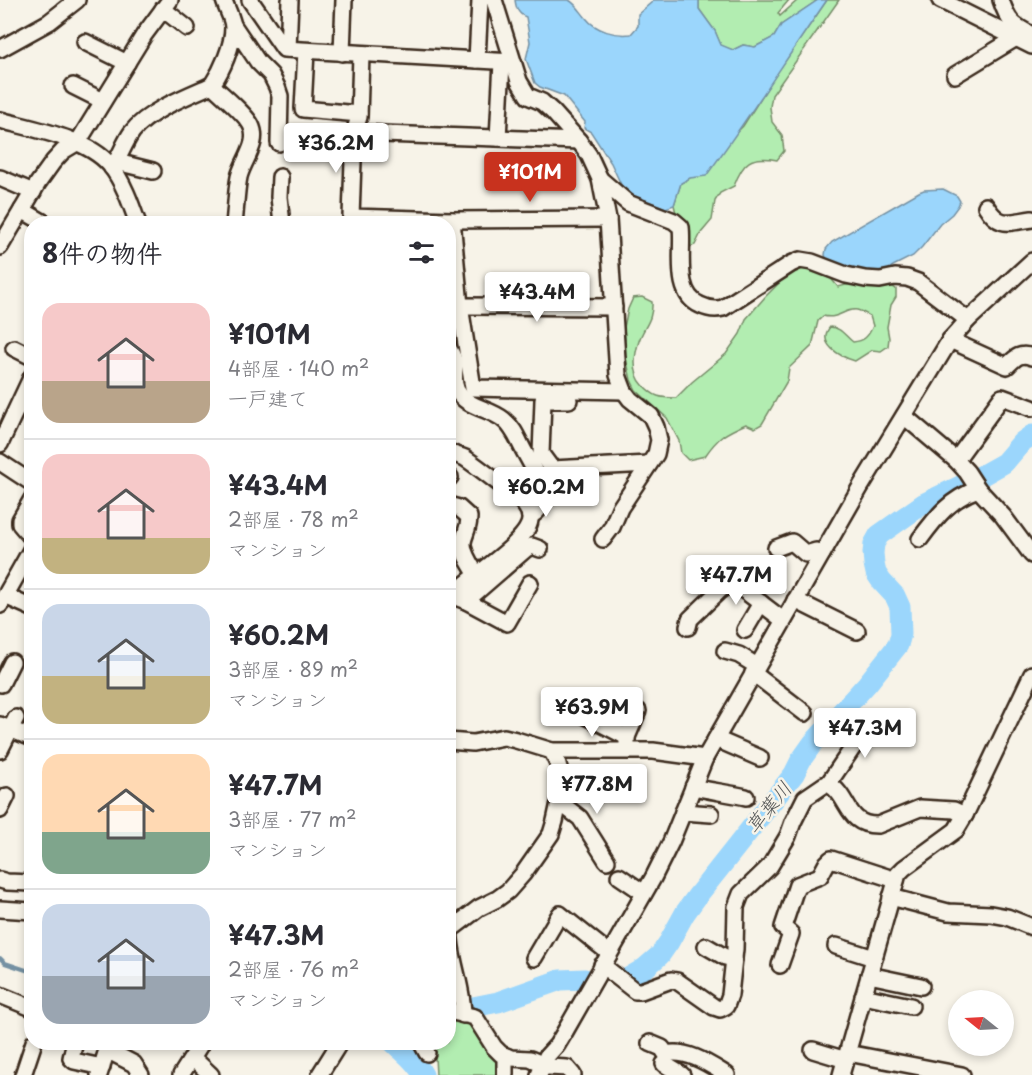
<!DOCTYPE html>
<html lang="ja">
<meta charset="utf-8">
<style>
:root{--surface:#fff;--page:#f7f7f7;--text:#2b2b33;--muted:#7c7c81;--line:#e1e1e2;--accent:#c8321e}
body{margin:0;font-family:"Playpen Sans","Klee One",sans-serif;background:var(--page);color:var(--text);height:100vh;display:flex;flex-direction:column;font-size:22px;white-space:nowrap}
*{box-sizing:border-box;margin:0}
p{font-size:20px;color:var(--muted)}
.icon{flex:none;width:33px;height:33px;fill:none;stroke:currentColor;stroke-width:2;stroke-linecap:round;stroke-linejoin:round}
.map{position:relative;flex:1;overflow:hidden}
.panel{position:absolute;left:24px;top:216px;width:432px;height:834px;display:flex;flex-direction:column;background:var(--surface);border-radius:24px;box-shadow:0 3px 9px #0003}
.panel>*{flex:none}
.needle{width:39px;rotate:288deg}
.controls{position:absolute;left:948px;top:990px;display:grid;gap:12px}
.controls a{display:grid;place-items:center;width:66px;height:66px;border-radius:50%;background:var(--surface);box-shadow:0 3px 9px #0003;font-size:30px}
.price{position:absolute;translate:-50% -51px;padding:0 14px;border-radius:6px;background:#fff;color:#222;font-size:20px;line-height:39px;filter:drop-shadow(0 2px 3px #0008)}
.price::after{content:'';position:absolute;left:50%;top:36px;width:18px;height:14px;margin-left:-9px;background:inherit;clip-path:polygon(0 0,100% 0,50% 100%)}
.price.current{background:var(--accent);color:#fff}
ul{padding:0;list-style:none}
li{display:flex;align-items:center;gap:18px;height:150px;padding:0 18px}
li+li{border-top:2px solid var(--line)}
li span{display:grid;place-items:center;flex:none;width:168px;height:120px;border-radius:18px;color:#555}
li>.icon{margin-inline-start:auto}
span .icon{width:72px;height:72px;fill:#fffc;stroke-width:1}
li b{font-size:26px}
h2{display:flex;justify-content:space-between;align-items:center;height:72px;padding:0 18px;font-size:26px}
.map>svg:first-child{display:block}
</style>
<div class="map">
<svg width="1032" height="1075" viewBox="0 0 1032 1075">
<rect width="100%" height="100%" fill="#f7f3e8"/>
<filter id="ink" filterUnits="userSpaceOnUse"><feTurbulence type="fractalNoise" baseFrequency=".0167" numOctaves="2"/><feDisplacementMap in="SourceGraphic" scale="12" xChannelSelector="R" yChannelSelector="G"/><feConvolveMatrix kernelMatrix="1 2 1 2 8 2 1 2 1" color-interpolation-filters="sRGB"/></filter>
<g filter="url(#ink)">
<g fill="#b2edb1" stroke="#768c68" stroke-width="1.5">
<path d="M699,0H789L778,13L780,16L798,0H818L781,25L774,37L755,47L743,45L733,50L721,46L715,31L699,9Z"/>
<path d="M827,0H839L772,95L770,107L772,122L782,135L784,151L777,160C750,155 743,162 734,186L720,193L715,201L712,220L701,233L695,245L685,249L674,205L681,183L690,178L743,126L774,77Z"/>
<path d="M806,268L828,275L838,287C852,283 886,280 896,289V297L891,305L887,327L889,338L888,346L881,351L872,350L855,361C841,357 816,344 830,327C841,327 845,336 853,342C864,341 868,337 873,326L870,316C866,314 861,311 857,310C845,308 839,320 823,316L818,321L812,346L789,368L787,381L762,424L755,428L746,424C725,433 718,437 705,456L688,460L681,453L679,441L667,418L636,390L631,380L626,358L624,327L628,309L633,298L642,297L652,302C653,321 644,326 639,341C634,356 632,373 643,385C654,397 660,398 676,398L692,382L726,354L740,334L746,319L765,297L785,277L797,269Z"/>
<path d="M449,1015L474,1020L493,1051L501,1075H436L435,1057L426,1043L448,1042Z"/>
</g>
<g fill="#9bd6fc" stroke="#7591a3" stroke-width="1.5">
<path d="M515,0H569C577,5 580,11 586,18C596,31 616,36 631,34L638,26V14L652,2L653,0H699V9L715,31L721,45L733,50L743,45L755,47L774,37L781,25L818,0H827C786,59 748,119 706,176L690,178L681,183L674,205L666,208L631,195L623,189L611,163L591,132L584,128L585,122L564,96L540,87L535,83L526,59L530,42L526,17C518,14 516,8 515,0Z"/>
<path d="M943,189L957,196L960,201L958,206L952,214L940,224L922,247L913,256L893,266L881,275H871L834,263L827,260L825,255L826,249L832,242L919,192L924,190Z"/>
</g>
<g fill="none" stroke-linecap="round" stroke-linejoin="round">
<g stroke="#7591a3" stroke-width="4">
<path d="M0,958L5,963L32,972"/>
<path d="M183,1042L191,1049"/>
</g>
<g stroke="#9bd6fc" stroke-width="21">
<path d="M628,978L645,968L660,955L669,942L685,913L698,895L794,774L801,760L813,743L867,684L898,645L901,634L900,607L895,596L882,582L876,573L874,564L873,553L874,544L879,535L923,504L979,477L1004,463L1022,442L1032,435"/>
<path d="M448,1002L456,1004"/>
<path d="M473,1007L498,1002L560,980L585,979"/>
<path d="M393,1042C404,1053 417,1062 423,1075"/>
</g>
<defs>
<g id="minor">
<path d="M224,0C226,8 233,19 233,27C233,46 222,70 212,85C222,95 245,113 251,125C260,143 243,160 239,177C236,192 236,208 234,224"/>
<path d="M250,0L284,49L513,62"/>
<path d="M494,0L519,81L528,96L542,102L553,112L579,141L589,155L600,179L608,219L618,375L624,391L630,399L651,416L656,427L659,440L656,454L620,508L612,527L603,539"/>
<path d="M940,0L1032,46"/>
<path d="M1001,0C1008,21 1012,25 1032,35"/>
<path d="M163,9L187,28"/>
<path d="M233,25L258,62L271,75L277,87L280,96L279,143"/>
<path d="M85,42L127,63"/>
<path d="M0,49L49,22L77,0"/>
<path d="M288,49L290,0"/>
<path d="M306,51L303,109L359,114"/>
<path d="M342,53L344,0"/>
<path d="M361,55L359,117L354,133L351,217L452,220L608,219"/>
<path d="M477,60L480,0"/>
<path d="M955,75L1016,38"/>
<path d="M73,86L103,101"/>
<path d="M0,120C33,129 87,138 110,165C123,181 131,204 138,224"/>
<path d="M354,133L579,141"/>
<path d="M498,138L502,62"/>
<path d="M117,162L153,171"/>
<path d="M112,168C120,157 124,143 132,132C148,111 187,96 212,85"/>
<path d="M280,177L279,197L282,224"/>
<path d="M0,178L33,192"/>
<path d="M600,179L628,203L674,221L681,227C684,251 673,293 700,305C708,309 715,310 723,308L791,264L800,260L812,262L846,275L865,279L880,280L895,277L907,278L918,282L968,320"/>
<path d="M986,206C1000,229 1009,222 1032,219"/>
<path d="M22,210L46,224"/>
<path d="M452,220L460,306L473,388L624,391"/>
<path d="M0,247L38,183L53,162L63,151L78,142L144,35L170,0"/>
<path d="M460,306L614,307"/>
<path d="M950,340L1007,366C1015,358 1020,352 1032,357"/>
<path d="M448,347C451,352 454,358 455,364C455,375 452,386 460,395C470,408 491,409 504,420C514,428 518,440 524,451C533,467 556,504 530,516"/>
<path d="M14,348L32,357"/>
<path d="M569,400H543L541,454L552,469L649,464"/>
<path d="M904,416L956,460L967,472L978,489L1003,516L1032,555"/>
<path d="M0,444L32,376"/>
<path d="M448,451C453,455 459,455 465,458C481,469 497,482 513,494C521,500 531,509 530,520C528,541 478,572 462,587C457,591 453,595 448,600"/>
<path d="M956,460L1002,397L1032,408"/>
<path d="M0,462L32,483"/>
<path d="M448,476L450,477"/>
<path d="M32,499L20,520V524L32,538"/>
<path d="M448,505L459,508L469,517C469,529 465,532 463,542C462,553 471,565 477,575"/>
<path d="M920,539C937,516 950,499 978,489"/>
<path d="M776,548L792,542L806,554L816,551L822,554"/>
<path d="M720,564L733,580V586"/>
<path d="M5,596L32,608"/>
<path d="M453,596L466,601L507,623L530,583"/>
<path d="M795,600L857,631"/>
<path d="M466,601L526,549L532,546L540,549"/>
<path d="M0,605L26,559L32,548"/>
<path d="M688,627L690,619L719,591L726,586H733L741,588L783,620"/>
<path d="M745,630L761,603"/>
<path d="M725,651L739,655L757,666"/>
<path d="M753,673L805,713"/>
<path d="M1,684L12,662"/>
<path d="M573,709L627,737"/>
<path d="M0,725L32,738"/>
<path d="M716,739L760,758"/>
<path d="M448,741L473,743L504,737L516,740L552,751H653L705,758"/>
<path d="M627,745V737L638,711"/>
<path d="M0,750L16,718"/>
<path d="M828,784L856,743L849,738"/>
<path d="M693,787C711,791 728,793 746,797"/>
<path d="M559,806L567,808L580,818L607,861"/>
<path d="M0,810L7,796"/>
<path d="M683,812L711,814"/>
<path d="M619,876L644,893"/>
<path d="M0,880L7,882L32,883"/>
<path d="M891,897L948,912L991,914L1007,917L1032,927"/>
<path d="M0,909L32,911"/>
<path d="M448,916C450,924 449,931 450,939C452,965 463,989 463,1015"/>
<path d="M450,930L479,908L497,899L508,891L523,874L551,834L555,821L562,789L561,777L558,764L552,751"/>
<path d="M706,946L725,957L734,959"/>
<path d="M836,946L874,958"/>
<path d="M534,958L560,914L609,953"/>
<path d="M602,965L635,991H641L671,980L677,981L714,1007L720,1009L726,1006L730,995L735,949L736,907L741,894L770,866L788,836L793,822L805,798L824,785L828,784C850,795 845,826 878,825L920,808L954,810L965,815"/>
<path d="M780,965L791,934L783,927L797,885L820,876L827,863L831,859L896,880"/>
<path d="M869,975L921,986"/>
<path d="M0,995L32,1008"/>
<path d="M863,996L911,1006"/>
<path d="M448,1011L475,1017L494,1047L501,1054L511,1058L530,1059L549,1067L567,1068L573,1075"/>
<path d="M75,1042L71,1058L74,1061L102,1067"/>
<path d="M421,1042L427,1053"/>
<path d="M650,1043L662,1048L666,1054C687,1049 709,1064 727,1075"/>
<path d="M813,1050L846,1060"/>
<path d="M848,1053L962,1075"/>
<path d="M193,1058L211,1075"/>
<path d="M664,1064L682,1075"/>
<path d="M23,1075L34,1042"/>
<path d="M99,1075L107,1050L134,1064L141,1075"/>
<path d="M181,1075L202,1042"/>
<path d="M321,1075L320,1074L340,1042"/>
<path d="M505,1075V1062L506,1056"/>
<path d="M539,1075L547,1056L557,1045L563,1035L653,878L671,842L705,758L861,486L950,340L968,320L1032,261"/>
<path d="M841,1075L898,874L904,868L956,830L965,815L1032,674"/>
</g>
</defs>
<use href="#minor" stroke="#3b2a1e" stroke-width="20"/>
<use href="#minor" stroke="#f7f3e8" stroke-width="15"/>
</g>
</g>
<g text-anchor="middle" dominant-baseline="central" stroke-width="5" stroke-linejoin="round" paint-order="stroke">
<g font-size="20" font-style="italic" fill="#535556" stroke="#f7f3e8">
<text transform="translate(768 807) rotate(-51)">草葉川</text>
</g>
</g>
</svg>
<div class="controls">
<a><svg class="needle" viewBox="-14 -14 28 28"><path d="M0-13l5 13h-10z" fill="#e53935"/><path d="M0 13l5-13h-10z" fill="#7c7c81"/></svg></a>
</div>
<b class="price" style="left:336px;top:174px">¥36.2M</b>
<b class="price current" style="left:530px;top:203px">¥101M</b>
<b class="price" style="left:537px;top:323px">¥43.4M</b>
<b class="price" style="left:546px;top:518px">¥60.2M</b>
<b class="price" style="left:736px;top:606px">¥47.7M</b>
<b class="price" style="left:592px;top:738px">¥63.9M</b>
<b class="price" style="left:865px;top:759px">¥47.3M</b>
<b class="price" style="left:597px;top:815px">¥77.8M</b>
<section class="panel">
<h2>8件の物件<svg class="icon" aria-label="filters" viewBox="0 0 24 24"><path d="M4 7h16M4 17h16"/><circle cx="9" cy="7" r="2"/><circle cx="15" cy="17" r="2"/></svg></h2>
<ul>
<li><span style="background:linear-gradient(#f6c9c9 65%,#b9a48a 0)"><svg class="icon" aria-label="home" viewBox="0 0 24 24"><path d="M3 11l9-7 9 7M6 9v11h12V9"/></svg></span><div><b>¥101M</b><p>4部屋 · 140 m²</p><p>一戸建て</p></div></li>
<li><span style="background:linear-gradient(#f6c9c9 70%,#c2b280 0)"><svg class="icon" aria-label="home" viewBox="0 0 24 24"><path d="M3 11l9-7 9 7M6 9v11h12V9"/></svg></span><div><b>¥43.4M</b><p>2部屋 · 78 m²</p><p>マンション</p></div></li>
<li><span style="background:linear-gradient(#c9d6e8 60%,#c2b280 0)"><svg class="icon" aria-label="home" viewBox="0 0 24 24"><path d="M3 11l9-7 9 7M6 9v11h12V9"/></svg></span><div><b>¥60.2M</b><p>3部屋 · 89 m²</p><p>マンション</p></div></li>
<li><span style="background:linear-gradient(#ffd9b3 65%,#7fa58c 0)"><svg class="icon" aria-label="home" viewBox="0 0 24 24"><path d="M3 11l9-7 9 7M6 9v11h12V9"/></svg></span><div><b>¥47.7M</b><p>3部屋 · 77 m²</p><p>マンション</p></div></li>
<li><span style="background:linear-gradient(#c9d6e8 60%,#9aa5b1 0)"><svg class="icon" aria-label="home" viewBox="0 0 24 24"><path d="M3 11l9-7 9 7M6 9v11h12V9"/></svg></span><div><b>¥47.3M</b><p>2部屋 · 76 m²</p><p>マンション</p></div></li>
</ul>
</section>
</div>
